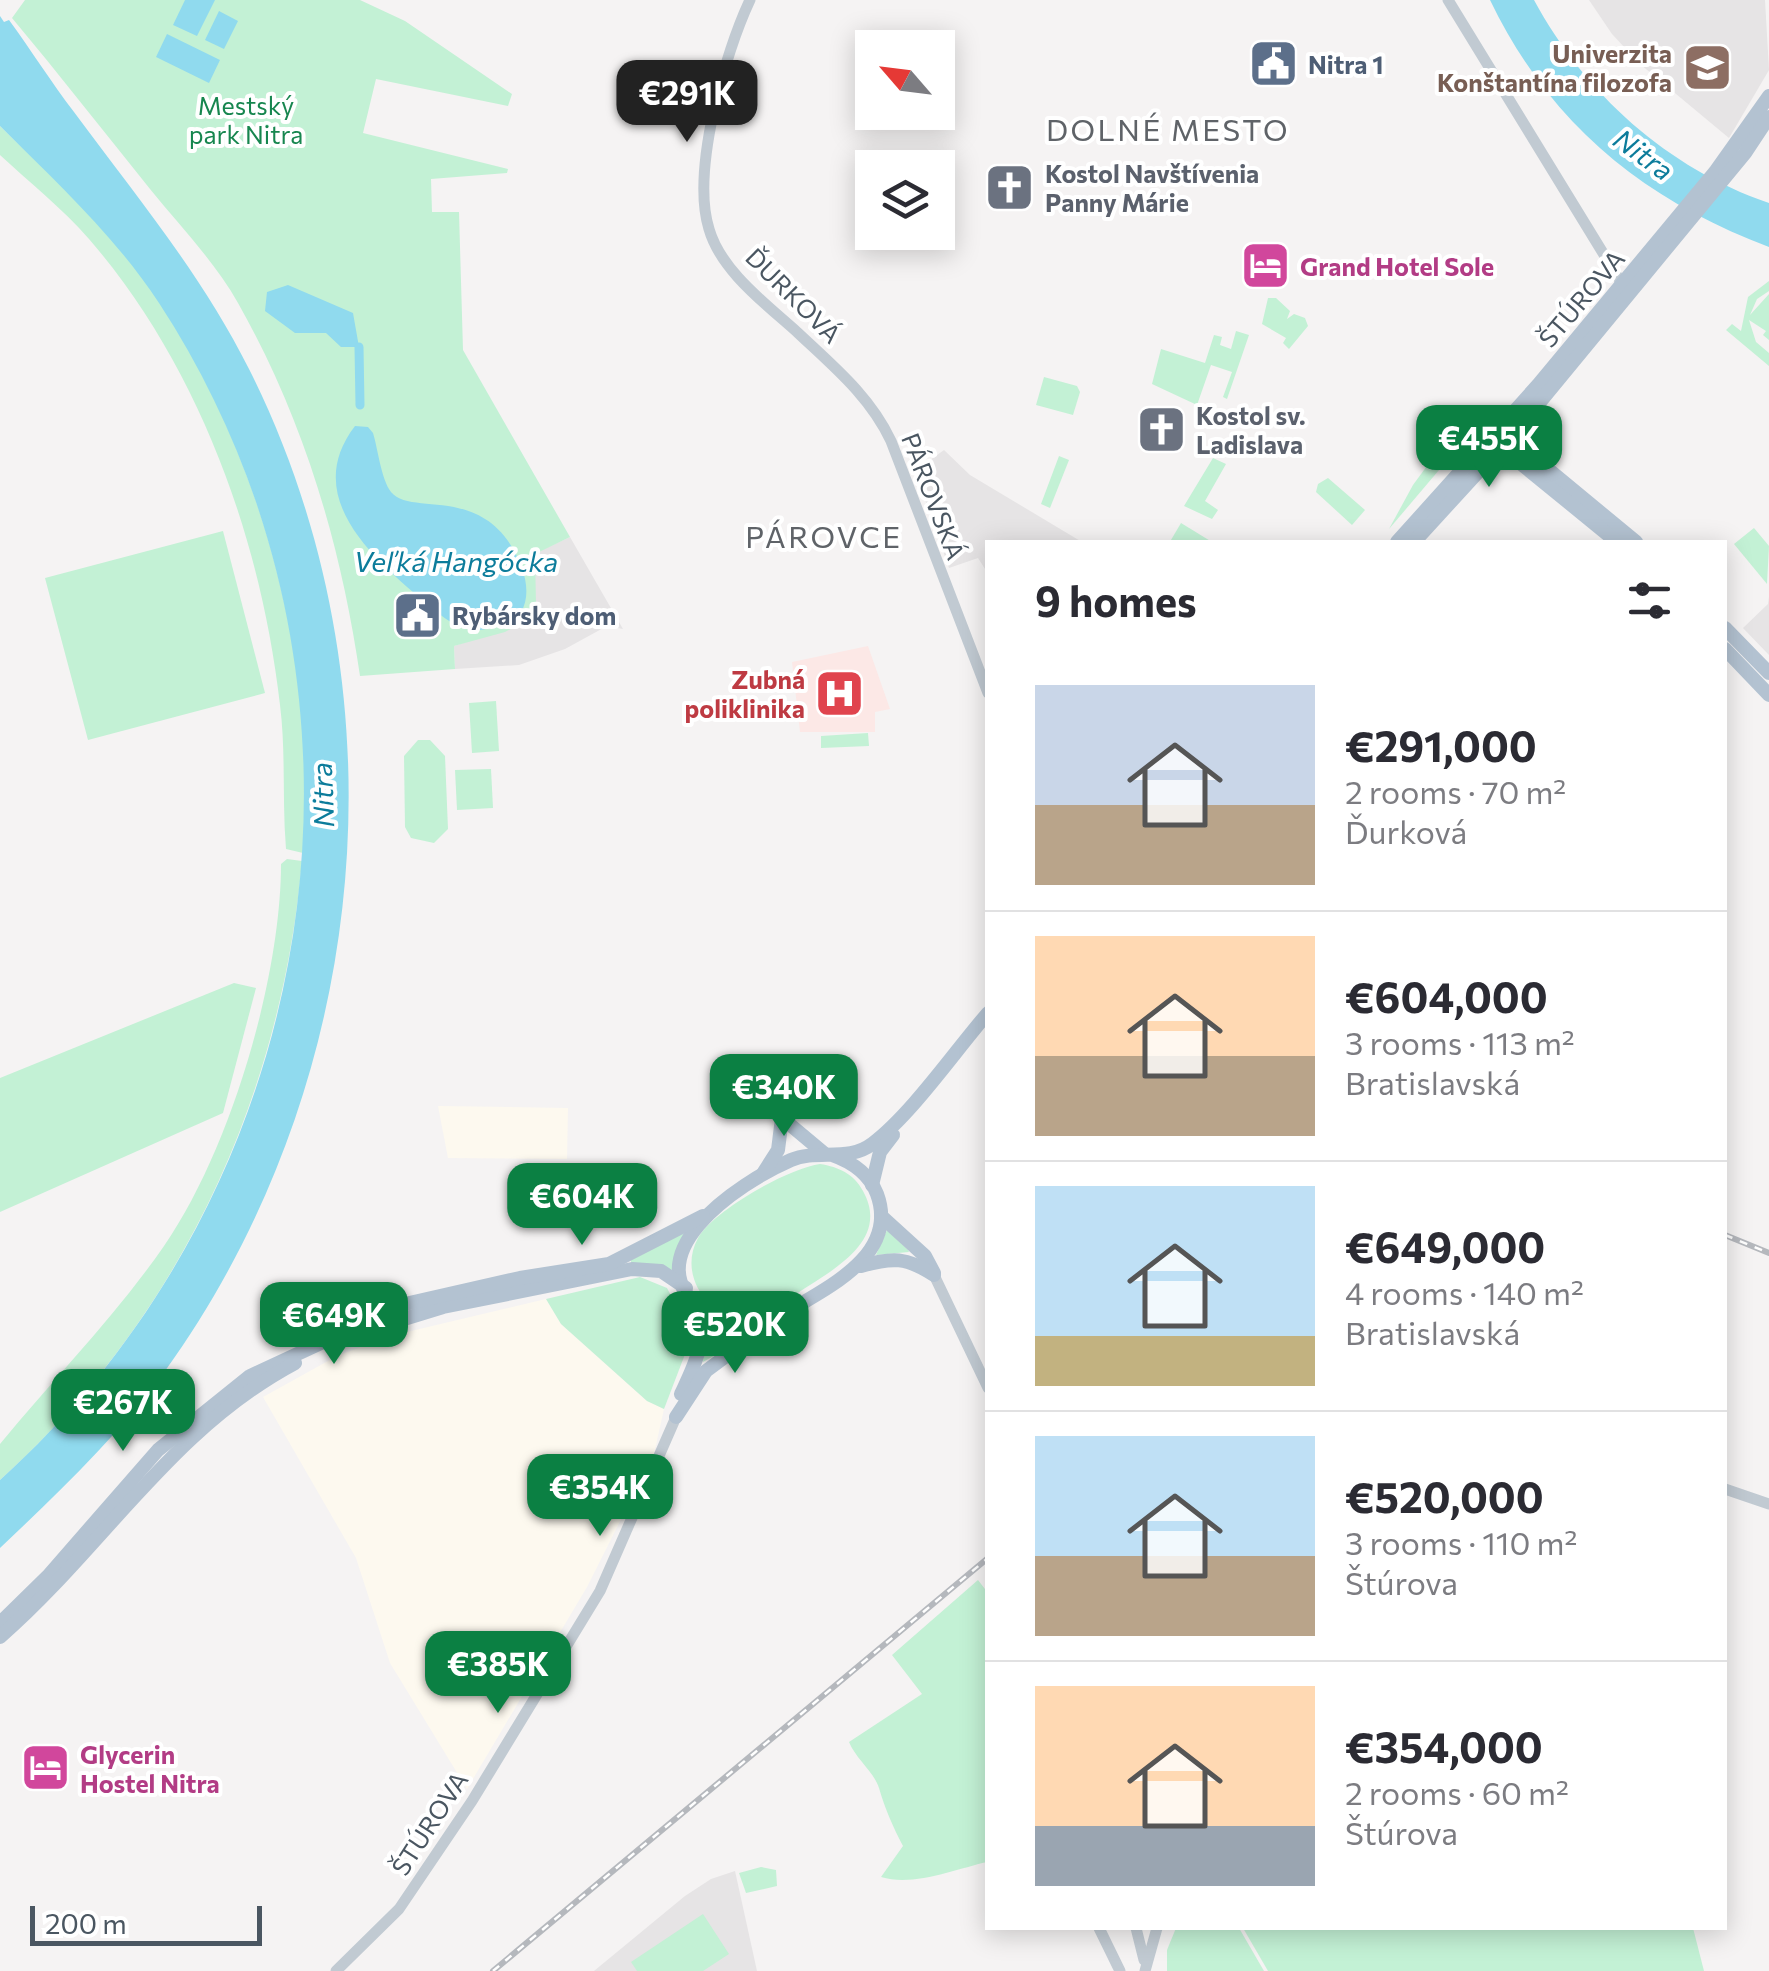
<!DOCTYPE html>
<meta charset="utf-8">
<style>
:root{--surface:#fff;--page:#f2f2f3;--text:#2b2b33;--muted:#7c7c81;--line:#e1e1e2;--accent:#0b8043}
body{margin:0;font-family:Commissioner,sans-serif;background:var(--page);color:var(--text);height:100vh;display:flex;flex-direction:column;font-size:38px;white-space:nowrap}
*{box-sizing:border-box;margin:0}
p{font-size:32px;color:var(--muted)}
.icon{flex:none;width:55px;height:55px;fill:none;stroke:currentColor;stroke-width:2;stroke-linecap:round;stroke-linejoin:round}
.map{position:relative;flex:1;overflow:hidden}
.side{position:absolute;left:985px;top:540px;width:742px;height:1390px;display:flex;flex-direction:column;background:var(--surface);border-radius:0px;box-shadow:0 5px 25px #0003}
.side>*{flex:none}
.needle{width:65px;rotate:298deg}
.buttons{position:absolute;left:855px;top:30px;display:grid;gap:20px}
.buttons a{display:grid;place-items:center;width:100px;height:100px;border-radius:0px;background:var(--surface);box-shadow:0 5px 25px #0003;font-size:50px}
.scale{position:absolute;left:30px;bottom:25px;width:232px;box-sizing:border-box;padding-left:10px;border:5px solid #4a5661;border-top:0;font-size:28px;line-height:35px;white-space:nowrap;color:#4a5661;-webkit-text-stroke:8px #fff;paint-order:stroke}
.price{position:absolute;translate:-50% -85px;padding:0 22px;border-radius:20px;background:var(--accent);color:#fff;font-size:32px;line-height:65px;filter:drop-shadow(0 2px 5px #0008)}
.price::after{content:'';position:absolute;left:50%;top:60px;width:30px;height:22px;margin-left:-15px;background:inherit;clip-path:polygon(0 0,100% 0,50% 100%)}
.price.on{background:#222;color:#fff}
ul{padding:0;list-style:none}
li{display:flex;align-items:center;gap:30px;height:250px;padding:0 50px}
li+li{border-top:2px solid var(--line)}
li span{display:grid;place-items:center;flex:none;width:280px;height:200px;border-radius:0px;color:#555}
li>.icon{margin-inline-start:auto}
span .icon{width:120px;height:120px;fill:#fffc;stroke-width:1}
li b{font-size:42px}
h2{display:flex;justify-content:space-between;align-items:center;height:120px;padding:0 50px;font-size:42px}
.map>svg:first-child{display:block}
</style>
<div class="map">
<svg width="1769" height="1971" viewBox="0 0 1769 1971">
<rect width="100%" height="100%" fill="#f5f3f3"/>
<g fill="#fdf9ef">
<path d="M438,1106L568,1108L567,1159L448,1158Z"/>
<path d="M546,1299L561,1324L647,1401L664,1409L654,1454L587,1587L467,1789L390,1663L356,1558L263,1397L337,1356L390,1336Z"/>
</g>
<g fill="#e6e4e5">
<path d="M1589,0H1765L1769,70L1729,138L1640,64L1612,34Z"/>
<path d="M944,450L970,475L1082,542H988L987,572L978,558L949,568L915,471Z"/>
<path d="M570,537L623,629L607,626L565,649L519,665L455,669L454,646L520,624L535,553Z"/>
<path d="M1769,597V655L1743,628L1768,604Z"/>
<path d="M735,1871L757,1971H594L685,1896L711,1879Z"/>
</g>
<path fill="#fce8e6" d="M868,646L890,709L875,712V732H800L792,662Z"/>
<g fill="#c3f1d5">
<path d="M25,0H360L405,21L512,94L508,106L376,79L363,133L508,169L507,173L431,179L432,212H459L463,350L570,537L535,554L536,604L520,624L505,632L454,646L455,669L360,676C341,545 304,420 238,303C215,262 180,226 150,189C104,132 59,74 12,18Z"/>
<path d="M0,126C39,165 84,202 118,245C251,412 318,641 303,853L286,849C282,801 286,753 280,705C261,539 199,366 89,239C62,208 29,182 0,155Z"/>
<path d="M1769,281V291L1757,299L1750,315L1769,294V340L1763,335L1766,331L1749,320L1756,342L1769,353V366L1726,330L1732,324L1741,331L1748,297Z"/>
<path d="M1268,298H1276L1290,311L1287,319L1294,314L1305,318L1308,326L1289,349L1283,343L1286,338L1262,324Z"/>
<path d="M1236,331L1249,335L1227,399L1223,397L1232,372L1211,365L1197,405L1152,384L1161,349L1205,363L1214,335L1222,337L1220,345L1231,349Z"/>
<path d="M1044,377L1077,386L1080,392L1073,415L1036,405Z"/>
<path d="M1446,440L1456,450L1389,529L1413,485Z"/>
<path d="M1059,456L1069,460L1050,508L1041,504Z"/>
<path d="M1213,458L1226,464L1205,501L1218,510L1212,519L1184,506Z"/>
<path d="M1328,478L1365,510L1352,525L1316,492L1318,484Z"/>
<path d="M1181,523L1212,542H1174L1171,540Z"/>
<path d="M1754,528L1769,546L1767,584L1734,544Z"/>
<path d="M223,531L265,693L88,740L45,578Z"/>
<path d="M496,701L499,751L472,753L469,703Z"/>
<path d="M868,733L869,746L821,748V736Z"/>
<path d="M418,740H430L445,756L448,829L434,843L411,838L405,827L404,756Z"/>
<path d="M491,769L493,808L457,810L455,770Z"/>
<path d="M287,859L302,861C281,1099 178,1320 0,1480V1444C55,1377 114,1318 164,1246C230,1151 281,978 281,864Z"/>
<path d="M234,983L256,988L223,1113L0,1212V1078Z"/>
<path d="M820,1164C839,1167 854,1174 863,1191C888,1236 843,1264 810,1285C794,1295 776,1309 757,1314C713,1326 676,1278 698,1238C714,1210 789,1168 820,1164Z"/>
<path d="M887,1230L908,1250L909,1252L876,1255Z"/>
<path d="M684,1232L674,1273L631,1263V1260Z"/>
<path d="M640,1277L667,1288L692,1336L664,1409L647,1401L561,1324L546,1299Z"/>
<path d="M707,1323L747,1332L748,1336L703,1362Z"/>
<path d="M978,1580L988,1593L987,1862C956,1869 913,1887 881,1877L903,1846C893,1827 885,1809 879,1788C874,1772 856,1759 849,1742L922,1694L892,1655Z"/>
<path d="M761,1867L776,1870L777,1886L746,1893L739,1873Z"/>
<path d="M703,1914L729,1954L703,1971H637L631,1962Z"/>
<path d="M1176,1928H1239L1264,1971H1167V1950Z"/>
<path d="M1243,1928H1693L1704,1971H1268Z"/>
</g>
<g fill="#90daee">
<path d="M185,0H215L197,36L173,25Z"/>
<path d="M1490,0H1534C1585,94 1667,168 1769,203V247C1642,199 1550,124 1490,0Z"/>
<path d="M219,11L238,21L224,49L205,40Z"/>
<path d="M0,16L4,22L9,20C31,50 51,82 74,112C136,196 202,275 249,369C409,688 373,1082 165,1371C117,1437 59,1492 0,1548V1480C330,1183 404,678 159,303C115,236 57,183 0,126Z"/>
<path d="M167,34L220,60L209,83L156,57Z"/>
<path d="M288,285L353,313L359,347H341L326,333H295L265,311L267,292Z"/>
<path d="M355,426L368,427L373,433C378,449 381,479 391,492C412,518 489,480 522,568C527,582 529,599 521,612C507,621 495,629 479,630C459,630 445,619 432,608C381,565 298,500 355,426Z"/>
</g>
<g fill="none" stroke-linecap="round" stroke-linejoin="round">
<path stroke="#90daee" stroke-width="9" d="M359,347L360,405"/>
<g stroke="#c1cad2" stroke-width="11">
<path d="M750,0C725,53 691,171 709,229C721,271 766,304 797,332C833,366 870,396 891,441L988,693"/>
<path d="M1448,0L1622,284"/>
<path d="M934,1275L988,1388"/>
<path d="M1725,1489L1769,1504"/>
<path d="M1099,1928L1120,1971"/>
<path d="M1136,1928L1144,1960"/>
<path d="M336,1971L399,1909L472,1801L600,1591L676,1417"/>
<path d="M1145,1971L1157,1928"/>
</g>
<g stroke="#b3c2d1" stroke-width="14">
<path d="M1502,431L1636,542"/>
<path d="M1492,440L1617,542"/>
<path d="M1397,542L1538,385L1715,172L1769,96"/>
<path d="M1414,542L1521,425L1745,153L1769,117"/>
<path d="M1725,628L1769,673"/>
<path d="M1725,649L1769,695"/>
<path d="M782,1118L825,1154"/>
<path d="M832,1155C852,1162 869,1173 877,1194C901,1259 817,1292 774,1320C752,1328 730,1330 709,1316C624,1258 740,1182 791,1160C817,1149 849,1162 872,1144C911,1115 955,1051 988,1013"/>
<path d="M764,1172L778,1150L782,1118"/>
<path d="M872,1185L880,1152L893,1135"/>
<path d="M881,1216L925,1256L934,1273"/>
<path d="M861,1266C892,1257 907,1257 934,1275"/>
<path d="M355,1334L443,1307L632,1269L661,1271L686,1288"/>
<path d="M681,1394C696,1362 708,1341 695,1306"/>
<path d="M676,1417L706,1371L769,1324"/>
<path d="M0,1623L48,1576L158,1450L250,1376L405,1304L520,1278L609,1264L703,1216"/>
<path d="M0,1637C103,1547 171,1429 295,1363"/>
</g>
<defs>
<g id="rail">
<path d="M1725,1235L1769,1253"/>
<path d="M493,1971L988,1558"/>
</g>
</defs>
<use href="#rail" stroke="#b5b8bd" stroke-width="6"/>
<use href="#rail" stroke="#fff" stroke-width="2.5" stroke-dasharray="8" stroke-linecap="butt"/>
</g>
<defs>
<symbol id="civic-square" viewBox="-11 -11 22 22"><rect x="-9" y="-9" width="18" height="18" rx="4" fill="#5c6f8a" stroke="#fff"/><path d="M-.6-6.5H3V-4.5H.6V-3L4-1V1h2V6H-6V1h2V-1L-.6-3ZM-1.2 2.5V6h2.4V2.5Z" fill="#fff"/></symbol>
<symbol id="university-square" viewBox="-11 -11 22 22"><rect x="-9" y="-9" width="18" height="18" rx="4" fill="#8d6e63" stroke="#fff"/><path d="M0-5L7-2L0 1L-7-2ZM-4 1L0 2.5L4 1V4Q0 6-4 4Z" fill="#fff"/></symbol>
<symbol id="church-square" viewBox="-11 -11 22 22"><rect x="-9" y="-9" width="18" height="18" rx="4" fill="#6b7280" stroke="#fff"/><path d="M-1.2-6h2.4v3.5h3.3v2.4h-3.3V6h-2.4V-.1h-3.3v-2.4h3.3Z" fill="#fff"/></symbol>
<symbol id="hotel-square" viewBox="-11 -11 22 22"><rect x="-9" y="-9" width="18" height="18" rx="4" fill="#d1479c" stroke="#fff"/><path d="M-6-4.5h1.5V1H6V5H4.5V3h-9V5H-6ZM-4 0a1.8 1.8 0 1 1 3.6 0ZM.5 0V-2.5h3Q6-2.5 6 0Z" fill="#fff"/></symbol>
<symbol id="hospital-square" viewBox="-11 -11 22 22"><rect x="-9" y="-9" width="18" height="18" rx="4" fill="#e0444e" stroke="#fff"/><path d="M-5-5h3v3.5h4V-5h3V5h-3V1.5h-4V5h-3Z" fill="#fff"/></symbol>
</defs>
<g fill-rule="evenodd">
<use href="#civic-square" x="1246" y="36" width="55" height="55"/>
<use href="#university-square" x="1680" y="40" width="55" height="55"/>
<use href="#church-square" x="982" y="160" width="55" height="55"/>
<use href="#hotel-square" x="1238" y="238" width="55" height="55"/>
<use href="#church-square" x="1134" y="402" width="55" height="55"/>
<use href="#civic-square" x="390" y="588" width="55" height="55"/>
<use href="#hospital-square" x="812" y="666" width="55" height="55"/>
<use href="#hotel-square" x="18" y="1740" width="55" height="55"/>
</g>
<g text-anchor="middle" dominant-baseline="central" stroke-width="8" stroke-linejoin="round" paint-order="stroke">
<g font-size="25" font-weight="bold" fill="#785e54" stroke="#fff" text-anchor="end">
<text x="1672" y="53">Univerzita<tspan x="1672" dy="29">Konštantína filozofa</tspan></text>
</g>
<g font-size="25" font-weight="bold" fill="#4e5e75" stroke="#fff" text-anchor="start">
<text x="1308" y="64">Nitra 1</text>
<text x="452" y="615">Rybársky dom</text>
</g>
<g font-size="25" fill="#17864f" stroke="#fff">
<text x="246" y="105">Mestský<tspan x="246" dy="29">park Nitra</tspan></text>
</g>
<g font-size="25" font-weight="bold" fill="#5b616d" stroke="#fff" text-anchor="start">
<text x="1045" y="173">Kostol Navštívenia<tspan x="1045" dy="29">Panny Márie</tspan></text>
<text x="1196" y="415">Kostol sv.<tspan x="1196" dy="29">Ladislava</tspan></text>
</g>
<g font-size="25" font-weight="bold" fill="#b23c85" stroke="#fff" text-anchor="start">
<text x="1300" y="266">Grand Hotel Sole</text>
<text x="80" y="1754">Glycerin<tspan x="80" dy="29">Hostel Nitra</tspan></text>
</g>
<g font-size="25" fill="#4a5661" stroke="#fff">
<text transform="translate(794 295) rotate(45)">ĎURKOVÁ</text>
<text transform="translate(1581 298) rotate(-50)">ŠTÚROVA</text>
<text transform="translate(934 496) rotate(69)">PÁROVSKÁ</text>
<text transform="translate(429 1823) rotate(-57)">ŠTÚROVA</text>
</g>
<g font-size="25" font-weight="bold" fill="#be3a42" stroke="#fff" text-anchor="end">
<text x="805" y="679">Zubná<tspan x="805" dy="29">poliklinika</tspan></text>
</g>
<g font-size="28" font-style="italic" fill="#0c7c9b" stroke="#fff">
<text transform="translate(1644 154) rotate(36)">Nitra</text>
<text x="456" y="561">Veľká Hangócka</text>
<text transform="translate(322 795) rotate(-92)">Nitra</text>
</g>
<g font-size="30" letter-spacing="2.5" fill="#5f6368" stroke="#fff">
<text x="1168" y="128">DOLNÉ MESTO</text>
<text x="824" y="535">PÁROVCE</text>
</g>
</g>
</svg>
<div class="buttons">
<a><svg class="needle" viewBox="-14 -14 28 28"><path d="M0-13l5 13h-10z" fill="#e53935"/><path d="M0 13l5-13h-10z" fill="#7c7c81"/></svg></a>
<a><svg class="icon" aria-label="layers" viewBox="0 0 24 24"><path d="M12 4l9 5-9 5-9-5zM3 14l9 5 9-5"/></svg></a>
</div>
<div class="scale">200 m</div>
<b class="price on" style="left:687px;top:145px">€291K</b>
<b class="price" style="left:1489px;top:490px">€455K</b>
<b class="price" style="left:784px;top:1139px">€340K</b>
<b class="price" style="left:582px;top:1248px">€604K</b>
<b class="price" style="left:334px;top:1367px">€649K</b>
<b class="price" style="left:735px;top:1376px">€520K</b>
<b class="price" style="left:123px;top:1454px">€267K</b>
<b class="price" style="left:600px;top:1539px">€354K</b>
<b class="price" style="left:498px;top:1716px">€385K</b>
<section class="side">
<h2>9 homes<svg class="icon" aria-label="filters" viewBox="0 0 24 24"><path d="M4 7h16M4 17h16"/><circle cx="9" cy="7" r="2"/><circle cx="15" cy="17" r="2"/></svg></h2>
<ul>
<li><span style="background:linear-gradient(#c9d6e8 60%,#b9a48a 0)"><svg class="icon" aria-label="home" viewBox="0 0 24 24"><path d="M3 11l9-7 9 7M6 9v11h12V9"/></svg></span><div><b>€291,000</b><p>2 rooms · 70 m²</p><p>Ďurková</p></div></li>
<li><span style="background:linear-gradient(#ffd9b3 60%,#b9a48a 0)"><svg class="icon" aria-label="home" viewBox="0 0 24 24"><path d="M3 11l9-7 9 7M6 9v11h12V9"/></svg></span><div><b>€604,000</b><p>3 rooms · 113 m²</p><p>Bratislavská</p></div></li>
<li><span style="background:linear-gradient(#bfe0f5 75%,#c2b280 0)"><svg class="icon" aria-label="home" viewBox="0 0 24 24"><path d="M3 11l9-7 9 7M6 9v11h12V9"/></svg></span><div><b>€649,000</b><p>4 rooms · 140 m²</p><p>Bratislavská</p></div></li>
<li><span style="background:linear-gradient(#bfe0f5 60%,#b9a48a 0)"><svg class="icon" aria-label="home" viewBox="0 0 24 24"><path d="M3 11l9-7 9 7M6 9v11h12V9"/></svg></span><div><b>€520,000</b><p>3 rooms · 110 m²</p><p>Štúrova</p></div></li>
<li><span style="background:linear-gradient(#ffd9b3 70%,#9aa5b1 0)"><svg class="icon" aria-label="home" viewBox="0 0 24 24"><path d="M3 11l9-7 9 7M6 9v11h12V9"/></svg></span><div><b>€354,000</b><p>2 rooms · 60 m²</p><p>Štúrova</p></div></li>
</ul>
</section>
</div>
